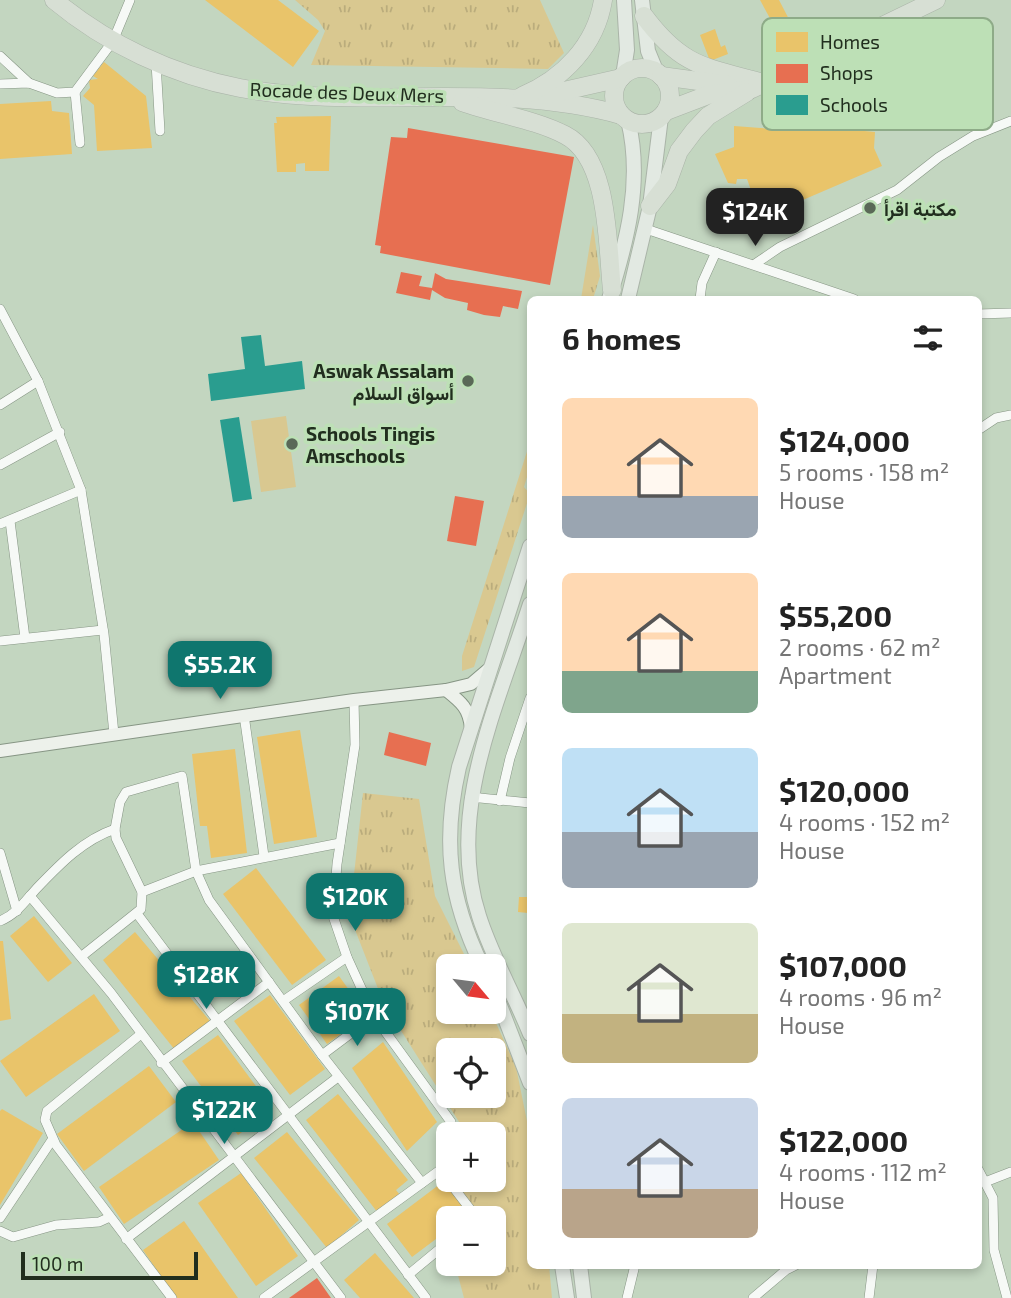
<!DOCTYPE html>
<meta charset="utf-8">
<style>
:root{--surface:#fff;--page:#f2f2f2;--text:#222;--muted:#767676;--accent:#0f766e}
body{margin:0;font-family:"Exo 2",Vazirmatn,sans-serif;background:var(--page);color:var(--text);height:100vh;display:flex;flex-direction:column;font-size:26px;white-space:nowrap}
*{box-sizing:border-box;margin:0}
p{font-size:23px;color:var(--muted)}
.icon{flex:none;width:38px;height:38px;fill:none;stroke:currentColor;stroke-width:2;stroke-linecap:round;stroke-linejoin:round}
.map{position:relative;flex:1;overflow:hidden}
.side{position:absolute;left:527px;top:296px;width:455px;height:973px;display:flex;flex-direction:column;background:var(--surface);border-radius:10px;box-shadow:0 4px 10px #0003}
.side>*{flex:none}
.needle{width:46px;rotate:119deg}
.tools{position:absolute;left:436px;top:954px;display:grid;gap:14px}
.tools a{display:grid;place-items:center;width:70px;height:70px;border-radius:10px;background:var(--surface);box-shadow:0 4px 10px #0003;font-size:35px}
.scale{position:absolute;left:21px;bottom:18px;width:177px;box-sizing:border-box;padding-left:7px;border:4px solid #212e1e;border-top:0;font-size:19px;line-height:24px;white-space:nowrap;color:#212e1e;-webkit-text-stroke:5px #bde0b6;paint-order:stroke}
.price{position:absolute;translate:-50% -60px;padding:0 16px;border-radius:14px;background:var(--accent);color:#fff;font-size:23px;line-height:46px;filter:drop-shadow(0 2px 4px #0008)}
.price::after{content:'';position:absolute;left:50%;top:42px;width:21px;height:16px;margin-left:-10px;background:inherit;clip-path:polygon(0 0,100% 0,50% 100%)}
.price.current{background:#222;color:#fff}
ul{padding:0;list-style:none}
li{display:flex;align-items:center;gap:21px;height:175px;padding:0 35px}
li span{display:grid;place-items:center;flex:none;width:196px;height:140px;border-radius:10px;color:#555}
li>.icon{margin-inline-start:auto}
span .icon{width:84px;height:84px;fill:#fffc;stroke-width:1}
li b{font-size:30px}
h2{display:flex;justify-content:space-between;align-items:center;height:84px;padding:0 35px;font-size:30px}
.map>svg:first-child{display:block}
</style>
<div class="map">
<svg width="1011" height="1298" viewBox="0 0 1011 1298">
<defs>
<pattern id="grass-tufts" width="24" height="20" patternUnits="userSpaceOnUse" patternTransform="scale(1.75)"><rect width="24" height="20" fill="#d9c890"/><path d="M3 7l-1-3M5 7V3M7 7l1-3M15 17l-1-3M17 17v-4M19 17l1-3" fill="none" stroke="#baac7c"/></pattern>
</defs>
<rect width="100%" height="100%" fill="#c3d6c0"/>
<g fill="url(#grass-tufts)" fill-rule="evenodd">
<path d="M295,0H540L564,53L548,69L311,65L325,31L318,20Z"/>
<path d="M593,225L600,276L593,299H581Z"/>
<path d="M530,442V467L524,487L530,494L474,667L462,671V656Z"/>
<path d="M363,793L419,799L435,896L470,966H448V1012H491L516,1067L530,1136V1265H549L552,1298H464L455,1264H494V1218H478L456,1180H494V1134H459L461,1125L384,1004L352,922L351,902ZM448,1050H494V1096H448Z"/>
</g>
<path fill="#d9c890" d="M286,416L296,487L261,492L251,421Z"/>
<g fill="#e9c46a">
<path d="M205,0H278L319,31L293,67Z"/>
<path d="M760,0H779L792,25L778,33Z"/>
<path d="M715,29L721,47L725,45L728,54L710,61L700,35Z"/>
<path d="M104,62L146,96L152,148L97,151L94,105L83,96L90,88L89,80L98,79L93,76Z"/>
<path d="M840,99L854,130L875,132L874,148L882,166L761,218L747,179H737L736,184L728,183L715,154L734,147V126L773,129L774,120L794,110L799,111L802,116Z"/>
<path d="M51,101L52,111L69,113L72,154L0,159V104Z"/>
<path d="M331,116L329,171H305V163L296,164V172H277L274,123H277L276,117Z"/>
<path d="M300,730L317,837L274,844L257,737Z"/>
<path d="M235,749L247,853L211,858L207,826H200L192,754Z"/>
<path d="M256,868L326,960L292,985L223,894Z"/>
<path d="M519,897H529L530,925H527L528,913L518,912Z"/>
<path d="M34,916L72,963L48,982L10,936Z"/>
<path d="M135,932L210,1021L175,1050L103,960Z"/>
<path d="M0,941H3L11,1019L0,1021Z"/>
<path d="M339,976L367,1015L327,1044L299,1005Z"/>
<path d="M94,994L120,1031L26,1097L0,1061Z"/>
<path d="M270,995L325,1069L290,1095L234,1021Z"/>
<path d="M218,1035L273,1109L238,1135L182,1061Z"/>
<path d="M383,1042L437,1122L407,1151L352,1068Z"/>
<path d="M149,1066L176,1102L84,1171L57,1134Z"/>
<path d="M338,1094L408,1180L396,1190L400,1195L378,1213L306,1120Z"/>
<path d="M2,1109L43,1133L0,1205V1111Z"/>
<path d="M193,1122L219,1160L124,1224L99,1187Z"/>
<path d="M287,1132L359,1220L327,1248L254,1158Z"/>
<path d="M241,1173L298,1256L256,1286L198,1203Z"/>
<path d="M444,1181L469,1214L464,1218H448V1230L412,1257L387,1224Z"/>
<path d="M184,1221L238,1298H176L143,1250Z"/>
<path d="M375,1253L414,1298H360L344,1280Z"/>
</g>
<g fill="#e76f51">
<path d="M408,128L574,157L550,285L380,253L381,246L375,245L391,137L407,138Z"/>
<path d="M401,272L422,276L419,286L432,288L435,273L446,279L522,291L518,309L503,306L500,317L484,315L467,310L468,303L445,298L432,290L430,300L396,293Z"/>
<path d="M455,496L484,501L476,546L447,541Z"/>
<path d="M389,732L431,743L426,766L384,755Z"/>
<path d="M317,1278L331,1298H289Z"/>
</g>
<g fill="#2a9d8f">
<path d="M261,335L265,366L302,361L305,389L211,401L208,374L245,369L241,337Z"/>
<path d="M239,417L252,499L233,502L220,420Z"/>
</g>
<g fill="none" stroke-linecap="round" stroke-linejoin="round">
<defs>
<g id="street">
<path d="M0,56L29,83"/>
<path d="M156,63L160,131"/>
<path d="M0,84L29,83L57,93L75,92L113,41L130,0"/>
<path d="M75,92L80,143"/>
<path d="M646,229L854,299"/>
<path d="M755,264L780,247L897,190L939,157L973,136L1011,121"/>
<path d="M700,299L702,283L716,252"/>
<path d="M0,309L38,381L81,490L104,634L114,734"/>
<path d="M978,314L1011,313"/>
<path d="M0,405L38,381"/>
<path d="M978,430L996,418L1011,415"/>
<path d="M0,465L60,432"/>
<path d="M10,521L25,638"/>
<path d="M0,524L81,490"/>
<path d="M0,641L103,630"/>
<path d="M354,700L355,745L337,864L333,916L347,957L374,1016L451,1122L452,1134"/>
<path d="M244,715L264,856"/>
<path d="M470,797L530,803"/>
<path d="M500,801L510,758L530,698"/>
<path d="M115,829L120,802L126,792L182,776L196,871L209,900L322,1055L422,1183"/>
<path d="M0,853L17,911"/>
<path d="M142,892L196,871L340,843"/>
<path d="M30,896L111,993L341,1298"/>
<path d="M138,915L426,1298"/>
<path d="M0,921C17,914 25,901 37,888C60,864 83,840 115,829L116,838L142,892L141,909L82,956"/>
<path d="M283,1001L347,957"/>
<path d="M141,1034L47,1111L45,1120L56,1145L172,1298"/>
<path d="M322,1055L374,1016"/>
<path d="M161,1063L269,982"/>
<path d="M978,1169L993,1198L994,1250L1007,1298"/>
<path d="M440,1170L477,1218"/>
<path d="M985,1182L1011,1172"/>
<path d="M0,1218L52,1140"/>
<path d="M0,1231L13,1237L56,1225L99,1222L110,1217"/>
<path d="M126,1239L338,1077"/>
<path d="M408,1275L448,1242"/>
<path d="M264,1298L440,1170L448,1149"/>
<path d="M627,1298L635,1265"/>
<path d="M753,1298L786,1270L796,1265"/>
<path d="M869,1298L873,1265"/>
</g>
<g id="secondary">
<path d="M446,690C461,702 469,708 471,728"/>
<path d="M0,751L354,700L446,690L471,684L491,667"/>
</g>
<g id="primary">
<path d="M642,0L648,51L657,73"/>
<path d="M623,76L627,50L624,0"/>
<path d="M609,299C627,241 643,181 628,120"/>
<path d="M628,299L650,206L661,117"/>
<path d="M530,604C499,702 445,812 479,916C492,957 514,994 530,1034"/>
<path d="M482,966C449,898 442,841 459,767L530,546"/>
<path d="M494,990L530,1083"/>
<path d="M562,1265L567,1298"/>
<path d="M580,1265L584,1298"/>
</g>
<g id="highway">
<path d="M54,0C107,44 172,75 240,88C366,111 495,80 621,115"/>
<path d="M644,16C682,67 705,67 763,83"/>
<circle cx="642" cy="96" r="28"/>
<path d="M661,76L728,85"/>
<path d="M546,95L621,78"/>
<path d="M522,96C563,79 596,45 603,0"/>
<path d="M462,102C495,114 534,119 565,135C610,158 607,245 612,290"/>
<path d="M666,111L708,95L752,89L936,0"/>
<path d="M650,206L667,184L679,151L694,131L708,116L747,92"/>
</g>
</defs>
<use href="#street" stroke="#869584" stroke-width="10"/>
<use href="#secondary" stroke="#869584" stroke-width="14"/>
<use href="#primary" stroke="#aab4a8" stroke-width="16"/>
<use href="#highway" stroke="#aab4a8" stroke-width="19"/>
<use href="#street" stroke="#f6f9f6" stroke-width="9"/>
<use href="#secondary" stroke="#edf1eb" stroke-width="12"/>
<use href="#primary" stroke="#e2e9e2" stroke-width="14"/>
<use href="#highway" stroke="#d7dfd4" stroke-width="18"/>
</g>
<g fill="#5a6957" stroke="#bde0b6" stroke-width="2.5">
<circle cx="870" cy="208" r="7"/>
<circle cx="468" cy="381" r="7"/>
<circle cx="292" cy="444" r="7"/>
</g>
<g text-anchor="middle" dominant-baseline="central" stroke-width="7" stroke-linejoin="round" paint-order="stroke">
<g font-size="19" fill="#212e1e" stroke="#bde0b6">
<text transform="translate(347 92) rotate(2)">Rocade des Deux Mers</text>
</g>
<g font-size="19" font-weight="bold" fill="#212e1e" stroke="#bde0b6" text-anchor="start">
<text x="884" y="208">مكتبة اقرأ</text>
<text x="454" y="370" text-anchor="end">Aswak Assalam<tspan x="454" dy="22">أسواق السلام</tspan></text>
<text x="306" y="433">Schools Tingis<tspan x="306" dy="22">Amschools</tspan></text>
</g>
</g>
<rect x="762" y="18" width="231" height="112" rx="10" fill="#bde0b6" stroke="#8eab88" stroke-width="2"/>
<rect x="776" y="32" width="32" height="20" fill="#e9c46a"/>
<rect x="776" y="64" width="32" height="19" fill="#e76f51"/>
<rect x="776" y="95" width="32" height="20" fill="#2a9d8f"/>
<g font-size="19" fill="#212e1e">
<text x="820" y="49">Homes</text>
<text x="820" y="80">Shops</text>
<text x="820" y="112">Schools</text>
</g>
</svg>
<div class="tools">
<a><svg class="needle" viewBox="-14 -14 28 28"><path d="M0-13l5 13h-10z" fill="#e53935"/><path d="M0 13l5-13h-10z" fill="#767676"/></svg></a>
<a><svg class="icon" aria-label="locate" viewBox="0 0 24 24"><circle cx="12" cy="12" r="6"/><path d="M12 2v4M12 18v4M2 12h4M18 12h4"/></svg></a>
<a>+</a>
<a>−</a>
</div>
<div class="scale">100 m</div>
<b class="price current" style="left:755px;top:248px">$124K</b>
<b class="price" style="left:220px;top:701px">$55.2K</b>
<b class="price" style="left:355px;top:933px">$120K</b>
<b class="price" style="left:206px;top:1011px">$128K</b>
<b class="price" style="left:357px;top:1048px">$107K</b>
<b class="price" style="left:224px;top:1146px">$122K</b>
<section class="side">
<h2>6 homes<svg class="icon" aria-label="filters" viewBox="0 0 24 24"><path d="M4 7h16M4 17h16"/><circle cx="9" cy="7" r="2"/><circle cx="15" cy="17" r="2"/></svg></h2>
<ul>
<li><span style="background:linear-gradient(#ffd9b3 70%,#9aa5b1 0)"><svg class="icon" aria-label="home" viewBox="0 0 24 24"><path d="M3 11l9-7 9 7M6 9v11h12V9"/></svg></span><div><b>$124,000</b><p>5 rooms · 158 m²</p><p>House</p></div></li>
<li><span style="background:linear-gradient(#ffd9b3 70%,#7fa58c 0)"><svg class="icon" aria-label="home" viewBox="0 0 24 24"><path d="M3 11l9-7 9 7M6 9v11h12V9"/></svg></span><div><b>$55,200</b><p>2 rooms · 62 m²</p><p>Apartment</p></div></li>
<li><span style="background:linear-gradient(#bfe0f5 60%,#9aa5b1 0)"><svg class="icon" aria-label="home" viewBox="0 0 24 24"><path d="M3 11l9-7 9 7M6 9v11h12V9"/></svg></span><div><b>$120,000</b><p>4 rooms · 152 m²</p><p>House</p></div></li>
<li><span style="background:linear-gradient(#dfe7d0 65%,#c2b280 0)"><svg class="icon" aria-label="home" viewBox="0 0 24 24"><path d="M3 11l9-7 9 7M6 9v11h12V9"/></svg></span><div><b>$107,000</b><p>4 rooms · 96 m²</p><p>House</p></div></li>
<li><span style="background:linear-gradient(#c9d6e8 65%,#b9a48a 0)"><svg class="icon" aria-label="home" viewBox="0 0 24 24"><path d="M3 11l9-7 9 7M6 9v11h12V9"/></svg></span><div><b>$122,000</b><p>4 rooms · 112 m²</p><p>House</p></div></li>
</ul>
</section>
</div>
